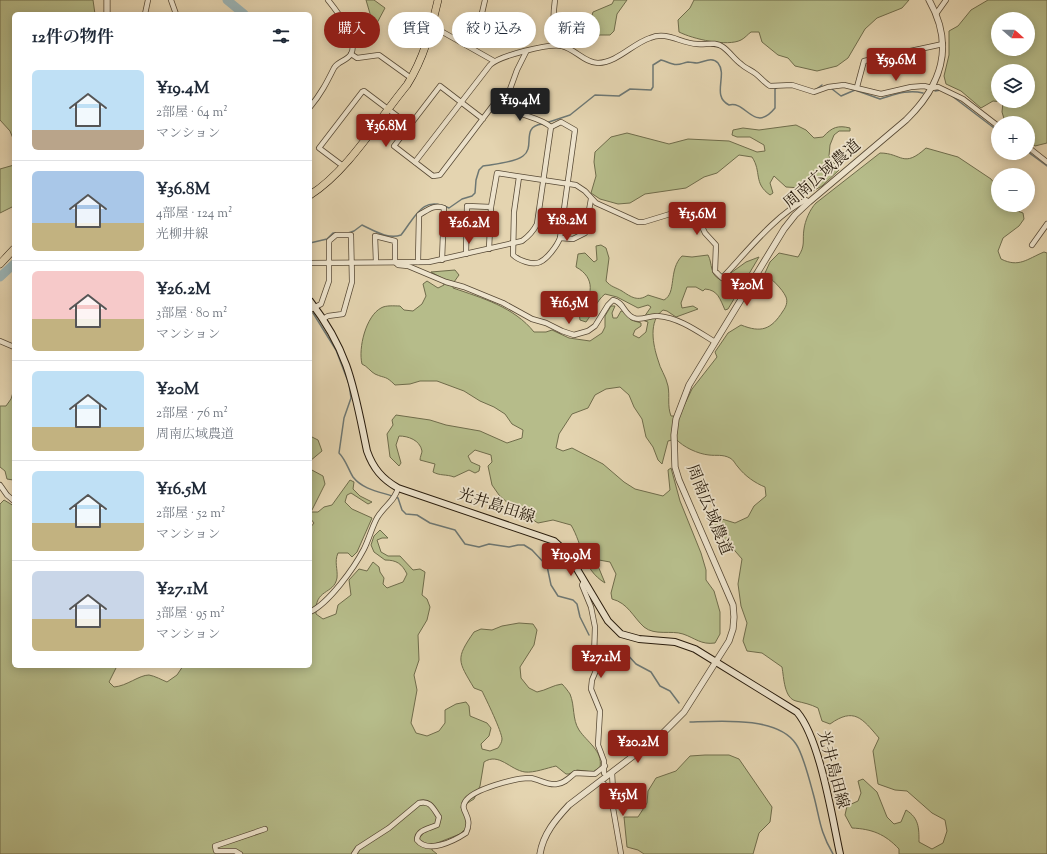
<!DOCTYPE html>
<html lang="ja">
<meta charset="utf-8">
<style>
:root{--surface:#fff;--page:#f2f2f3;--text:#1f2937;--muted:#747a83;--line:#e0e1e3;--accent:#8f2418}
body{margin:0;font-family:"Sorts Mill Goudy","Noto Serif JP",serif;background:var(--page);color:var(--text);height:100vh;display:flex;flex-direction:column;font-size:15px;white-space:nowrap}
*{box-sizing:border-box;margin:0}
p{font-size:13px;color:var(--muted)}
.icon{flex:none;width:22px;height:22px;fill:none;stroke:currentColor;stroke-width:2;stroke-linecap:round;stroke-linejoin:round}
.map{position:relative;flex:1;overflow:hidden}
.details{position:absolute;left:12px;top:12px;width:300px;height:656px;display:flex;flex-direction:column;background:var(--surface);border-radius:6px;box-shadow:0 2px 10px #0003}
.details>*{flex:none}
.hud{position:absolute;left:324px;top:12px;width:380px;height:36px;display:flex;gap:8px}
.needle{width:26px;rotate:110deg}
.tools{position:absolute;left:991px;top:12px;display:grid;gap:8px}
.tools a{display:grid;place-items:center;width:44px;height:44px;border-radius:50%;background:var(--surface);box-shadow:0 2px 10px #0003;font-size:20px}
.price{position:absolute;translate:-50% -34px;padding:0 9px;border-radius:4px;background:var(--accent);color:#fff;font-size:13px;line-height:26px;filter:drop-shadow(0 1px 2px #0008)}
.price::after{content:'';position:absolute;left:50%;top:24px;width:12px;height:9px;margin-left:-6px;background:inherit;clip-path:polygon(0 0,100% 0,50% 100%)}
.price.active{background:#222;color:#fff}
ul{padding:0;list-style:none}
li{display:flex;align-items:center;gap:12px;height:100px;padding:0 20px}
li+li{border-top:1px solid var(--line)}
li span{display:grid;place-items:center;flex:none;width:112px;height:80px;border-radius:6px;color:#555}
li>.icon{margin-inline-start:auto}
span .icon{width:48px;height:48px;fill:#fffc;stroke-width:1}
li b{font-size:17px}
h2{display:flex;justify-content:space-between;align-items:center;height:48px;padding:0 20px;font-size:17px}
.pill{padding:0 14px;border-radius:18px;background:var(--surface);box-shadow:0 2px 10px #0003;font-size:14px;line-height:36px}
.pill.active{background:var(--accent);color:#fff}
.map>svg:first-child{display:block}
</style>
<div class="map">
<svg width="1047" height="854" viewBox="0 0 1047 854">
<rect width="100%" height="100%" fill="#e4d4b0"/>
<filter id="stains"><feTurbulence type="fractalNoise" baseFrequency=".005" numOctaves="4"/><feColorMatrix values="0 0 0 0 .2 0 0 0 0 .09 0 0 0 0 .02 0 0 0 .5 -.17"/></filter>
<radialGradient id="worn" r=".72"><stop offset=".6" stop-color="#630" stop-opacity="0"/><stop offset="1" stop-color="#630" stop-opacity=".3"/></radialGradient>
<g fill="#b6bc8a" stroke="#6f6c4b" fill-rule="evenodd">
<path d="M0,0H93L95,14H14V141L10,131L0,120Z"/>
<path d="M366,0H374L385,8L377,23L371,17Z"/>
<path d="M614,0H627L617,14L614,31L610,35H595L591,19L593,12L612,4Z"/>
<path d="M694,0H909L902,8L877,18L865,29L848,58L837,66L817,71L795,66L788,58L778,55L762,42L759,32H751C748,34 745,38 741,40C727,47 693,39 679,32L678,20L690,8Z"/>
<path d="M988,0H1047V143L1035,146L1028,141V123L1005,122L1002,112L1003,102L993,101L981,108L961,91L946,84L944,76L949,55V31L958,26L971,10ZM998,19H1028V49H998ZM998,71H1028V101H998Z"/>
<path d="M796,125L806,130L814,138L823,137C832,127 838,125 850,128V131H839L834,135L830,145L829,156L839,170L822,186L811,192L802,188L786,187L774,176L770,183L773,193L770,195C753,183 762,172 752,157L739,155L717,173L704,177L686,188L645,194L630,203L618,204L600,199L591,193L596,176L594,162L595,152L611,137L627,133L669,144L688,139L729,141L757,152L765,151L764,145L750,137H737L732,135L733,130L743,128L759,130Z"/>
<path d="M926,148L958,157L991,179L998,188V205H1013L1015,210L1023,213L1024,219L1019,226L1003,238L998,251L1001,259C1019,268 1027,259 1044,252L1047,253V854H899V849C885,834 872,829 852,828L845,815L847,806L858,801L861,793L858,781L863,779L877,792L887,817L894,824L901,822L906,810C919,818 919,828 919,842L932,849L943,843L947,831L945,820L932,813L907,791L895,790L878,784L873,751L879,738C862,718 854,707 830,724L822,721L818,708C810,704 804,703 796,701C784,698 784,678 782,667L762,653L747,651L743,641L747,623L741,606L738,584L742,559L723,537L711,528L708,518L712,516L735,523L748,517L754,506L766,496L765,487C755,483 745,476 738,467C735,464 734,460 730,458C722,454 717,456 709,455C698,454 683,447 676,439L668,441L662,464L658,460L653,447L646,437L642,419L634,407L629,395L620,387L606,389L595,395L588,408L572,414L559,434L556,448L563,451L572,448L603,464L624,482L635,489L663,496L670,490L668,470L671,468L680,501L701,553L706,570V580L714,591L720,612V634L715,643C701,645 695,638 683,634C671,630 655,636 644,627C633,617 628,603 612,599L611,593L616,574L610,562L599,560L598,566L605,583C582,569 583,545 571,525L553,520L538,523L533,520L529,512L520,507L510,505L499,495L492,485L488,466L492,462L491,455L475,450L468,456L471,462L480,466L479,471L475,473L469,470L454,477C446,474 440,476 433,472L435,464L420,460C420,457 422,453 422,451C420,440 408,436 399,436L396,445L401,463L399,466L390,457L387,434L393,425L392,420L396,415L430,420L446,425L480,431L507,443L522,438L523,430L512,424L505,414L494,407L480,401L464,391L437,381H420L410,384L395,385C385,375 386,379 375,374C371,372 367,366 362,364C358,348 366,316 381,308C386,305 394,306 400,306L404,310L413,311L422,304L426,296L423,284L427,281L438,288L444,285L442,278L431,272L455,270L459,275L454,282L453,288C482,298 514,307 534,332H546L552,330L569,338L590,341L602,333L605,327V316L611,306H615L612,313L613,318H617L621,311H624L631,320L641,323V326L635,330L633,335L639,338L646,332L648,322L642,320L651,307L648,305L638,308L617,297L605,294C596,301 593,313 586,322L580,320L579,312C593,296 596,278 576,267L578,254L585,253L594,262L597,260L596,246L601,245L606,248L609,258L606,281C611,287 615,287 622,291C631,297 638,302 648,295L664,300C677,293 668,270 682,256L692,257L708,255C713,264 709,275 721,280L746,262L759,257L728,309L725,310C720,299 718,290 705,289L703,291L696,287H687L681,303L682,308L693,306L698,309L676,317L667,311L663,310C648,321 653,345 658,360C660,369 666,376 668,386C670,397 667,405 671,416H679L692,389L717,357L715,352L728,333L741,325C761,333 771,330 783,311C786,307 788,302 786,297C782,288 771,279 765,273L770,262L779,253L798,257C806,245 802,241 804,229C805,221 810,209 816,203L880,153C902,153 903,169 926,148Z"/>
<path d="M14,165V206L0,213V169Z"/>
<path d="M14,389V480H13L7,479L5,471L0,467V406H6L11,399Z"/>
<path d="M310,436L318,440L322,451L310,461Z"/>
<path d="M310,469L323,476L325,484L311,512H318L324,507L332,505L350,480L354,482L353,489L360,496L372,502L368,504L351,493L347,495L345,502L352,509L372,518L357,552L352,557L348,553H338C334,562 338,569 337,578C334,595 314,588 316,614L323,619L336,614L338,605L351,595L349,580L359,569L367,571L373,562L379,567L380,572L384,578L383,584L387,588L403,582L407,574C402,564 397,560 385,560L374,552L371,545L374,536L380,530L388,538H382L377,540L381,552L388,556H400L413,570L420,569L425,572L422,595L427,599L430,607L427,620L418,635L419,660L414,675L417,690L411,723L416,733L427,736L439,731L445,723V710L456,704L466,702L469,706L470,716L487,723L491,728L489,736L481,744L482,749L490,751L498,748C500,745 502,742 502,739C502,732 486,699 482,691L474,688C458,661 455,659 474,632L481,629L492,630L502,626L519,623L533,624L537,630L534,645L520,667L521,678L529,688L537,692C547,690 553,685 562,684C565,687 568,691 570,694C575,706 572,719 579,730C587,742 603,751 600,767L593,772L577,770L569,774H566L556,766C547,768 534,773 525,772C510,770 499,752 484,762L480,786L474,799L461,807L467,821L466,828L460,834L432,845V850L437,854H0V504L4,500L14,506V666H117L109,682L114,687C127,686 139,675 149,675C155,676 162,680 167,682L177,675L183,666H310V528L314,523L310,518Z"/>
<path d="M705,755H729L739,759L772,807L770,822L759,833L753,854H644L638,850L627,847L624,817H638L647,803L648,791L656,778L676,771L690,756Z"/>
</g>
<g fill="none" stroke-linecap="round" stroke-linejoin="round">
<g stroke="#6d7773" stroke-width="1.5">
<path d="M832,89L841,96L855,90L880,99C894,95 907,89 923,93"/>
<path d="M815,90L822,85"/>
<path d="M935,91L941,90"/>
<path d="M952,96L998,131"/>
<path d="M546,123L570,115L595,95L619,96L630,89L651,90L653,87V65L661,60C666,61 668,63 673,64C679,66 682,63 688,62C691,62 694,63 697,63C704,62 712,56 718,63C728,75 711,96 729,105C746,100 754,134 775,108V89L778,87"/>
<path d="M1028,152L1047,166"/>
<path d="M310,243L327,239L333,233H348L354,231L362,225C373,230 388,240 401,235C416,216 422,195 449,208L462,199L472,196L475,193L476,180L479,170L483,166C494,164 514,163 523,156C536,147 520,127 542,124"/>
<path d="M313,313L336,350L349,384L351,398L344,418L339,453C346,460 348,469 353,477C364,491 383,492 398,498L402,510L406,514L417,515L430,523L455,530L465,544L479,547L489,544L509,547L518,545H524L532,550L547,566L551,585L558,596L573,600L577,604L580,617L589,635"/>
<path d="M595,650C605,660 611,655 621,651L625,652L636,664L651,672L660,686L670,691L679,703"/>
<path d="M690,722C719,721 778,716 796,744C803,754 810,782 813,793C820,818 819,830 833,854"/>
</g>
<g stroke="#9bb5b7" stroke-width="9">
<path d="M227,0L244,14"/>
<path d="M0,277L14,264"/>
</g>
<defs>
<g id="minor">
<path d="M171,0L176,14"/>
<path d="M555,0C554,8 552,21 555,29C557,36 563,38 562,46"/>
<path d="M145,14L148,0"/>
<path d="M936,14L946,0"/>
<path d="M432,26L494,61"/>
<path d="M463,42L482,13L485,0"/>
<path d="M351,54L357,58L379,55L411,78"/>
<path d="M857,87L864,61L943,44"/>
<path d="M505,103L517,70L526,52"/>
<path d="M310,107C321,94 327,82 334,68C338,61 347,61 351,54C359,40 337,11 328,0"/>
<path d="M1028,147L1047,162"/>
<path d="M415,162L490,65C499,56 549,43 562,46C575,49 585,63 598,63C618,62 632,44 650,38C667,31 680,43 697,44C706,45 715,41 723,47C730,52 734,59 741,64C745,68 751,70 756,74C761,78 765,83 770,86L792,85L814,92L828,87L844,85L881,94L911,87L924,86L932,88L938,87L963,99L998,126"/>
<path d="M343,166L319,148L362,92L364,91L409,125"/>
<path d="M519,177L514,212L513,255C518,260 533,266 540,262C547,259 557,246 560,238L575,130L561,122L551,127"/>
<path d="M560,238L573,239L585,233L591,199"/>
<path d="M1032,245L1047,224"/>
<path d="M489,249L491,207L497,173L576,185L585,191L596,203L638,222H644L680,211L690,212L698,218L705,233L716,245L715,271L722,278C744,255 777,213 806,200L809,202"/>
<path d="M466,254L467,206L491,207"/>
<path d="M376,262L375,236L395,241V262L398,265L408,266L446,282L464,287L503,303L532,319L546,323L562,331L574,335L588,331L595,326L608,305L613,300C624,302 624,315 634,318C642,321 650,315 658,316C680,318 697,331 715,342"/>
<path d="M418,262L419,215C428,210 434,204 444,208L442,260"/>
<path d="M310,263L429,262L522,241C529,236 533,232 537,224L551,127C541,119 531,118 519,113C511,109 506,103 497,100L440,175L433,176L394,146L440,86L483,119"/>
<path d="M310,310L321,304L329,281V241L336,235H351L352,282L343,314L328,316L323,319"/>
<path d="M0,341L14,347"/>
<path d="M0,485L7,495L14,501"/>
<path d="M584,581L582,585L591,607L595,627L594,656L597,668L592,680L591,689L600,711L598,745L604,761V773"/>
<path d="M310,612C329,603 354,568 364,549C369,539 372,527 377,518C384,506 395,501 398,488"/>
<path d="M604,784L613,808L621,854"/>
<path d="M609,798L613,790L612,773"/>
<path d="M240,854L235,851H216L215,846L265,829"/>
<path d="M354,854L358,848L389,828L419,803C430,800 433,808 439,817L437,825C428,829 417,830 417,840C428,854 454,841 466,833C474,816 459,811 465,802C472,789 516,778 530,778C539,779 548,786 557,784C565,783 569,778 575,773L595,774L605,766"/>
</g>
<g id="tertiary">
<path d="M107,0V14"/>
<path d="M540,854C543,834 556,819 569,805L662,734L684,712L729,641L733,629L734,617L733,605L679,480L675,467L674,435L676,419L689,385L784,229L795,215L809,202L906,120C942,85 955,46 929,0"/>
</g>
<path id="secondary" d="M310,301C350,353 354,389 367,451C373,468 382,479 398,488L554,541L568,554L608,621L621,634L639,639L675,642L695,649L797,712C820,739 832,817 840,854"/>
<g id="primary">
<path d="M310,195C348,171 378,120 407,85C424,58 431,30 438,0"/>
<path d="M0,264L14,249"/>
</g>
</defs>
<use href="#minor" stroke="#574935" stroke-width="6"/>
<use href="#tertiary" stroke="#574935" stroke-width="7"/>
<use href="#secondary" stroke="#281b0c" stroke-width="8"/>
<use href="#primary" stroke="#281b0c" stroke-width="8"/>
<use href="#minor" stroke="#ede3cc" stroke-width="4.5"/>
<use href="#tertiary" stroke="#ede3cc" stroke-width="5.5"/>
<use href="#secondary" stroke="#ede3cc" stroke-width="6"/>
<use href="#primary" stroke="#e4d4b0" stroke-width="7"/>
</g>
<g text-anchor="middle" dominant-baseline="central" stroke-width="3.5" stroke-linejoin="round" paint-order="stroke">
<g font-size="16" fill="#281b0c" stroke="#ede3cc">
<text transform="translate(823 175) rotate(-41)">周南広域農道</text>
<text transform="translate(496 507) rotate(18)">光井島田線</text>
<text transform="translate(708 510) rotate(68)">周南広域農道</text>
<text transform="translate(832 770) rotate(75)">光井島田線</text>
</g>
</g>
<rect width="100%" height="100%" filter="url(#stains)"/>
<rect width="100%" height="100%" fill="url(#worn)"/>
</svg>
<div class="tools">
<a><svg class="needle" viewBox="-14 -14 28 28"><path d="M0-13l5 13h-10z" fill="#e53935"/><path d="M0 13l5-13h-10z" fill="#747a83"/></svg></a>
<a><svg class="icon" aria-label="layers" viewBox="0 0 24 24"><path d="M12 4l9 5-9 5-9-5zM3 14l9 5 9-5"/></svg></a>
<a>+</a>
<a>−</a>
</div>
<b class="price" style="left:896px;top:82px">¥59.6M</b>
<b class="price active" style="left:520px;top:122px">¥19.4M</b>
<b class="price" style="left:386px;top:148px">¥36.8M</b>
<b class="price" style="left:697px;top:236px">¥15.6M</b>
<b class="price" style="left:567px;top:242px">¥18.2M</b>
<b class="price" style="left:469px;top:245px">¥26.2M</b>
<b class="price" style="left:747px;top:307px">¥20M</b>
<b class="price" style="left:569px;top:325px">¥16.5M</b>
<b class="price" style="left:571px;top:577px">¥19.9M</b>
<b class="price" style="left:601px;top:679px">¥27.1M</b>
<b class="price" style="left:638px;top:764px">¥20.2M</b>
<b class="price" style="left:623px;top:817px">¥15M</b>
<div class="hud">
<a class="pill active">購入</a>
<a class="pill">賃貸</a>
<a class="pill">絞り込み</a>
<a class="pill">新着</a>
</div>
<section class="details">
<h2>12件の物件<svg class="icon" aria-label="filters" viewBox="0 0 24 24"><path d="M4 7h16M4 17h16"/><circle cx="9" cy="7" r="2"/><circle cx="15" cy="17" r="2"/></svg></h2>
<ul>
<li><span style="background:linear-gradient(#bfe0f5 75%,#b9a48a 0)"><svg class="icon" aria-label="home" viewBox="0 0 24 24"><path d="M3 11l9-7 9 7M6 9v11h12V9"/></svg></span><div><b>¥19.4M</b><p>2部屋 · 64 m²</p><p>マンション</p></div></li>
<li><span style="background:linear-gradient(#a9c7e8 65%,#c2b280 0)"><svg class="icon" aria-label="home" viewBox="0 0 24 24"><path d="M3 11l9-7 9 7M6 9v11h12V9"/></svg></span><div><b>¥36.8M</b><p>4部屋 · 124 m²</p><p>光柳井線</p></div></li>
<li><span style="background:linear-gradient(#f6c9c9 60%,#c2b280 0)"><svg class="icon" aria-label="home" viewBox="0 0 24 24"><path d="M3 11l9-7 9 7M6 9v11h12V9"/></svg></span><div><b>¥26.2M</b><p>3部屋 · 80 m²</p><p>マンション</p></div></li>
<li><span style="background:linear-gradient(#bfe0f5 70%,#c2b280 0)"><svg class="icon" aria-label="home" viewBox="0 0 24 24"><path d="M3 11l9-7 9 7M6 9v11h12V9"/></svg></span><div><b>¥20M</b><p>2部屋 · 76 m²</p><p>周南広域農道</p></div></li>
<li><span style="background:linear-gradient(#bfe0f5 65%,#c2b280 0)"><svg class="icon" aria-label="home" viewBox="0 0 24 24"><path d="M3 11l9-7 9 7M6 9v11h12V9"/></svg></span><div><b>¥16.5M</b><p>2部屋 · 52 m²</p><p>マンション</p></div></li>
<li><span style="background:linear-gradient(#c9d6e8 60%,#c2b280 0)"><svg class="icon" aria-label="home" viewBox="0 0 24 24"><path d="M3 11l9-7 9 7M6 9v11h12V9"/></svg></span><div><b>¥27.1M</b><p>3部屋 · 95 m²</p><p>マンション</p></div></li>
</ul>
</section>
</div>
